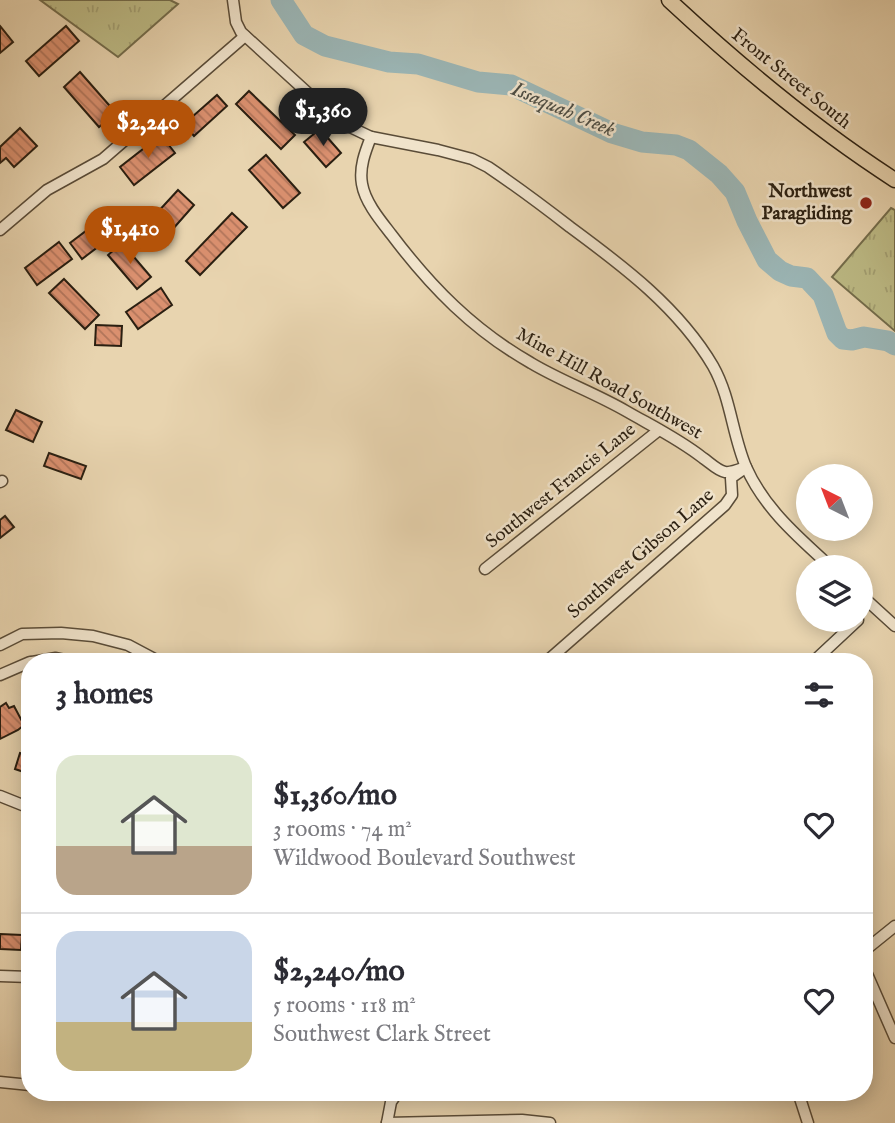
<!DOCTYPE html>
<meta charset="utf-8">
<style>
:root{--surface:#fff;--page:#f7f7f7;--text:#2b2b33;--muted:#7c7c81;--line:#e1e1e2;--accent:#b45309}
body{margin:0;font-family:"IM FELL English",serif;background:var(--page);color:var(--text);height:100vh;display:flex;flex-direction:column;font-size:26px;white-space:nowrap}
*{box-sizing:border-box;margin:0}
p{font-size:23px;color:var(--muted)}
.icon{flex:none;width:38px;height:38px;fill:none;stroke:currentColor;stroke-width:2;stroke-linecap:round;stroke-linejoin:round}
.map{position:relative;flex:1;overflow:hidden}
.side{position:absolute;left:21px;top:653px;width:852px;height:448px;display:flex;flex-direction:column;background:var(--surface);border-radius:28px;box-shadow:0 4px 18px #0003}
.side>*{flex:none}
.needle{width:46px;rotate:318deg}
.fabs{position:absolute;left:796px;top:464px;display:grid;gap:14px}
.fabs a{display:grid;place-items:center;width:77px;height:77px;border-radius:50%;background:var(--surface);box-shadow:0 4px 18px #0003;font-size:35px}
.price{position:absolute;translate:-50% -60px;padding:0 16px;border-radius:24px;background:var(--accent);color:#fff;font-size:23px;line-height:46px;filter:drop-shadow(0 2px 4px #0008)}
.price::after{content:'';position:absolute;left:50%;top:42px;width:21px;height:16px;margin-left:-10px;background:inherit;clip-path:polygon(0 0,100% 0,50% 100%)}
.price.current{background:#222;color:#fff}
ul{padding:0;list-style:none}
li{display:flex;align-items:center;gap:21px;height:175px;padding:0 35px}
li+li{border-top:2px solid var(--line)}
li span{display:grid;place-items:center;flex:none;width:196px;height:140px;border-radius:21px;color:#555}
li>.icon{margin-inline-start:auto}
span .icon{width:84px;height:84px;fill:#fffc;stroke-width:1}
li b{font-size:30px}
h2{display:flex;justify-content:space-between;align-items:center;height:84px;padding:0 35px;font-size:30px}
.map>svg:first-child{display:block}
</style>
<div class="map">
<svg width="895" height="1123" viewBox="0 0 895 1123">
<defs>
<pattern id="grass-tufts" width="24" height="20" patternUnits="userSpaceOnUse" patternTransform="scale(1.75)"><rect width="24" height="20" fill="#bdbb86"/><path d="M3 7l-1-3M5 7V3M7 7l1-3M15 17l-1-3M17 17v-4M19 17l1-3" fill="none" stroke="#a3a073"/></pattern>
<pattern id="building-back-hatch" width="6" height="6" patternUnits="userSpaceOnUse" patternTransform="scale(1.75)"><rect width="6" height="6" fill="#da906f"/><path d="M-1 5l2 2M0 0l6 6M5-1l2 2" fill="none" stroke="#b1755a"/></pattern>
</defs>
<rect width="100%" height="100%" fill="#e8d4af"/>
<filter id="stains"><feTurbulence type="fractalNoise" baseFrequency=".00286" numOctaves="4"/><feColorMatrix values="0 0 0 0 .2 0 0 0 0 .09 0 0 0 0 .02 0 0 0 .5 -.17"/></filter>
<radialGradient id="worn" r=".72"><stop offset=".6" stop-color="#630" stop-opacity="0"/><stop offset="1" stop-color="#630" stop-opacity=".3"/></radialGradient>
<g fill="url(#grass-tufts)" stroke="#746d4c" stroke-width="2">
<path d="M40,0H170L178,4L118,57Z"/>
<path d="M891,208L895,210V331L832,277Z"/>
</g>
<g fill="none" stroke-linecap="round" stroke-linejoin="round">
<path stroke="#9bb6b6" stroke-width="21" d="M281,0L304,35L325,46L389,62L418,64L478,82L511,85L612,133L642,142L676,145L689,150L719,174L735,192L747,221L767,260L780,271L791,276L807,278L823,295L837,333L843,339L852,340L864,337L888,341L895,345"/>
</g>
<g fill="url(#building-back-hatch)" stroke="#2a1f11" stroke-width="2">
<path d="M0,26L13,42L0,53Z"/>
<path d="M66,26L79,41L39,76L26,61Z"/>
<path d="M80,72L116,113L99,127L64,87Z"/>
<path d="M249,91L295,135L281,149L236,104Z"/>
<path d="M217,95L227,106L194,136L184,124Z"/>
<path d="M20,128L37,146L14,167L6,158L0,163V147Z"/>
<path d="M320,129L341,153L326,167L304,142Z"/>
<path d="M161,135L175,153L134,185L120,167Z"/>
<path d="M266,155L300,193L283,208L249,170Z"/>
<path d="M178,190L194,205L172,230L155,215Z"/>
<path d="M232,213L247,227L200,275L186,261Z"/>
<path d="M107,215L119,231L82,259L70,243Z"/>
<path d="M59,242L72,259L37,285L25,268Z"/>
<path d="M122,243L151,277L137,289L108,255Z"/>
<path d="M64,279L99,315L85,329L49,293Z"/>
<path d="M161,288L172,305L138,329L126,312Z"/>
<path d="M96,325L122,326L121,346L95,345Z"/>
<path d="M16,410L42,422L33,442L6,430Z"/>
<path d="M49,453L86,466L81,479L44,466Z"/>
<path d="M5,516L14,527L0,538V520Z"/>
<path d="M6,703L9,708L14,706L24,725L18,730L0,739V707Z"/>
<path d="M20,753L30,756V774L15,769Z"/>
<path d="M0,934L22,935L21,950L0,949Z"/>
</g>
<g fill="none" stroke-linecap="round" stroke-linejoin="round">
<defs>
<g id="minor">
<path d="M233,0L236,22L241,32L333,116L348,126L371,137L438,150L472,159L488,167C516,186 543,206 570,227C623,266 679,308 713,366C731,398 732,434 746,467C764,508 798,537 831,567"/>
<path d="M371,137C365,152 359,168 362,184C365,202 380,220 391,234C431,287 473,330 531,363C561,381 595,393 626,411C652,426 679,439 703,458C709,462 718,471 725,472C731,473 740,469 746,467"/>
<path d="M0,230L47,190L103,159L245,36"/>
<path d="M0,482L2,481"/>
<path d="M485,569L659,430"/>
<path d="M861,595L895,626"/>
<path d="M0,645L22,634L61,633L93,636L128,645L160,662"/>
<path d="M32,662L56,658L75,662"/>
<path d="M546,662L725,505L732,495L731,478L741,471"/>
<path d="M813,662L858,620"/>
<path d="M0,675L30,662"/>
<path d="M0,796L30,808"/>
<path d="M864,951L895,926"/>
<path d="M864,967L895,1038"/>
<path d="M0,976L30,977"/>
<path d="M0,1082L30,1085"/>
<path d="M798,1092L808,1123"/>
<path d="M387,1123L522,1120L550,1123"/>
<path d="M387,1123L391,1102L398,1092"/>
</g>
<path id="major" d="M669,0C740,66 814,128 895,180"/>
</defs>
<use href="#minor" stroke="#5a4c38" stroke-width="13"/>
<use href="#major" stroke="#2a1f11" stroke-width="17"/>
<use href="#minor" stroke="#f0e3cb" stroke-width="10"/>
<use href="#major" stroke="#e8d4af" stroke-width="14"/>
</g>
<circle fill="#8f2418" stroke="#f0e3cb" stroke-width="2.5" cx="866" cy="203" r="7"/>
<g text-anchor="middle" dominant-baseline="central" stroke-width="5" stroke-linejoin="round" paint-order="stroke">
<g font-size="19" fill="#2a1f11" stroke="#f0e3cb">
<text transform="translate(791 79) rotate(39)">Front Street South</text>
<text transform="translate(609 384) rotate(29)">Mine Hill Road Southwest</text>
<text transform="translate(561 486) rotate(-39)">Southwest Francis Lane</text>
<text transform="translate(641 554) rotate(-41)">Southwest Gibson Lane</text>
</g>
<g font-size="19" font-weight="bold" fill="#2a1f11" stroke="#f0e3cb" text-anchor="end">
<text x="852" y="192">Northwest<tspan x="852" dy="22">Paragliding</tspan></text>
</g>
<g font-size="21" font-style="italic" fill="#4c4c43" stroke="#f0e3cb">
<text transform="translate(563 110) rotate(23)">Issaquah Creek</text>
</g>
</g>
<rect width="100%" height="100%" filter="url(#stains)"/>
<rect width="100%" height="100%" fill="url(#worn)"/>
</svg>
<div class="fabs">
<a><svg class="needle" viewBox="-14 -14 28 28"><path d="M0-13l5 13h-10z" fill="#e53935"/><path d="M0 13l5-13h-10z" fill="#7c7c81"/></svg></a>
<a><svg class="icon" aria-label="layers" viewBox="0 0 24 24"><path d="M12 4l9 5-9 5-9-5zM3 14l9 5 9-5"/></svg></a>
</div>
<b class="price current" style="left:323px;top:148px">$1,360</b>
<b class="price" style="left:148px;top:160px">$2,240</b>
<b class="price" style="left:130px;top:266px">$1,410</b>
<section class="side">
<h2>3 homes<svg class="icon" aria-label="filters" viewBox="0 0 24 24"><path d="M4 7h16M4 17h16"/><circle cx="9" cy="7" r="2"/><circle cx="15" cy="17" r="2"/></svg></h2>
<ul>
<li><span style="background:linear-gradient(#dfe7d0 65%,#b9a48a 0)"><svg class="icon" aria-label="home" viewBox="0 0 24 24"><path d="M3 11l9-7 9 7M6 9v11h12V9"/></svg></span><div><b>$1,360/mo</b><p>3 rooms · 74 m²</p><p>Wildwood Boulevard Southwest</p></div><svg class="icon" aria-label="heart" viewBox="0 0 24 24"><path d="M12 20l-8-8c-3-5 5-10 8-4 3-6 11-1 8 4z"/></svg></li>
<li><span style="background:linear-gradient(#c9d6e8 65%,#c2b280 0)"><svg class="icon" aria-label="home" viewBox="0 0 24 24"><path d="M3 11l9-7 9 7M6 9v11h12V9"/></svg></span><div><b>$2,240/mo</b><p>5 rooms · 118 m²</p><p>Southwest Clark Street</p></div><svg class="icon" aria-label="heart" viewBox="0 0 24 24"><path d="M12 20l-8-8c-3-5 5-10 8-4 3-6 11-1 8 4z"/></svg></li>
</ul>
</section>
</div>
